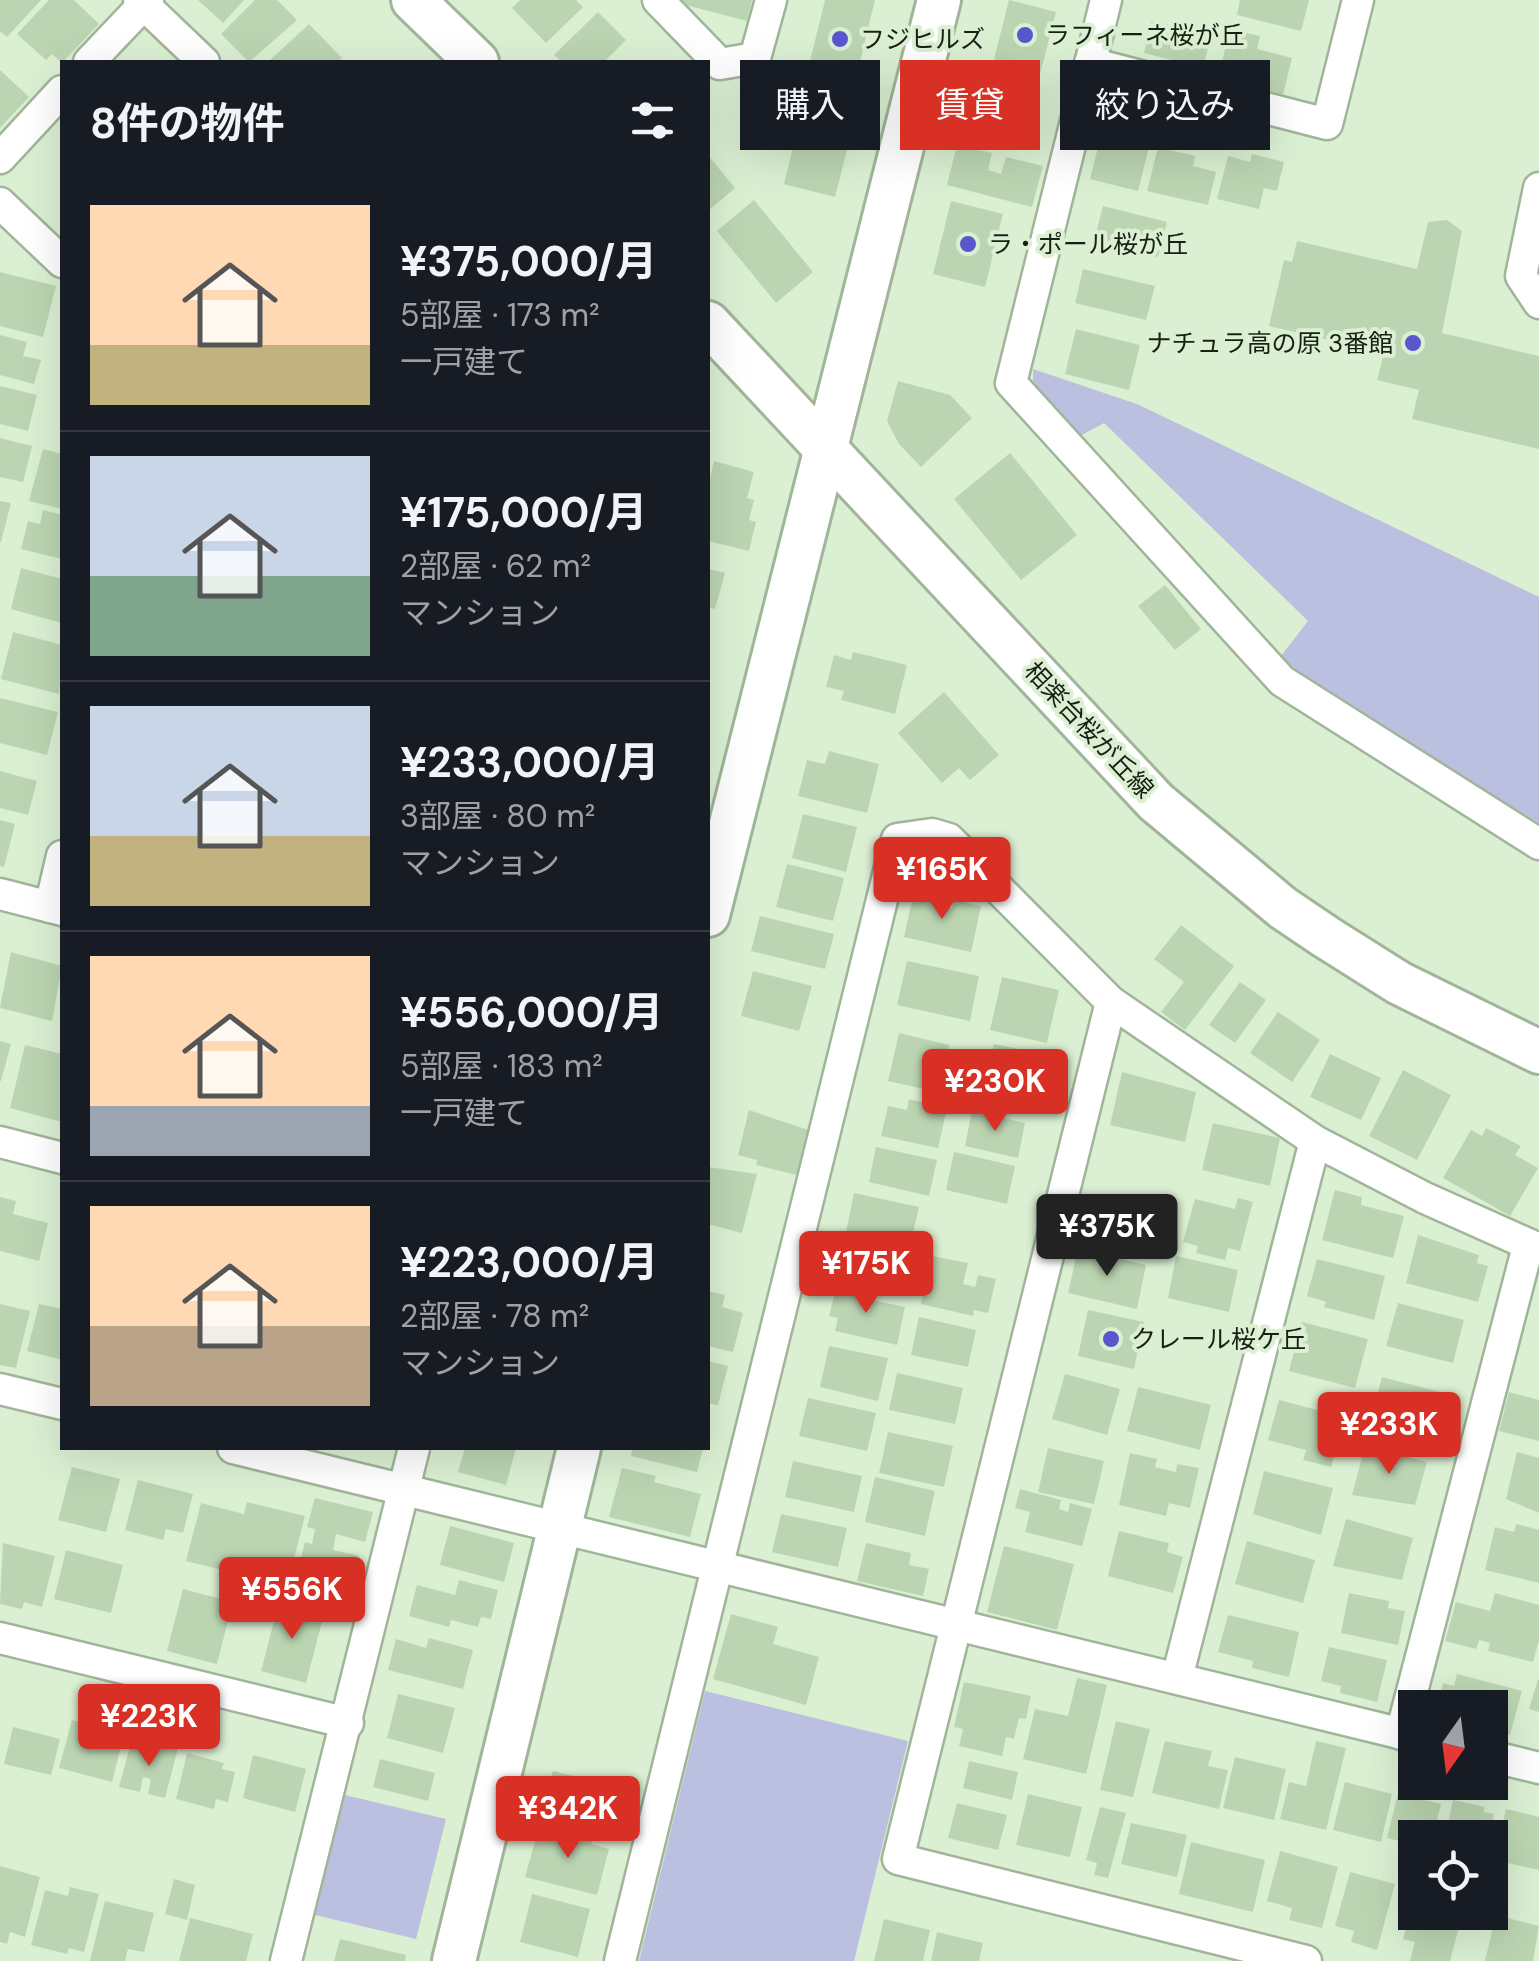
<!DOCTYPE html>
<html lang="ja">
<meta charset="utf-8">
<style>
:root{--surface:#171b24;--page:#242831;--text:#f1f3f6;--muted:#9ea1a6;--line:#363941;--accent:#d93025}
body{margin:0;font-family:"DM Sans","Noto Sans JP",sans-serif;background:var(--page);color:var(--text);height:100vh;display:flex;flex-direction:column;font-size:38px;white-space:nowrap}
*{box-sizing:border-box;margin:0}
p{font-size:32px;color:var(--muted)}
.icon{flex:none;width:55px;height:55px;fill:none;stroke:currentColor;stroke-width:2;stroke-linecap:round;stroke-linejoin:round}
.map{position:relative;flex:1;overflow:hidden}
.sheet{position:absolute;left:60px;top:60px;width:650px;height:1390px;display:flex;flex-direction:column;background:var(--surface);border-radius:0px;box-shadow:0 10px 40px #0002}
.sheet>*{flex:none}
.guide{position:absolute;left:740px;top:60px;width:648px;height:90px;display:flex;gap:20px}
.needle{width:65px;rotate:194deg}
.fabs{position:absolute;left:1398px;top:1690px;display:grid;gap:20px}
.fabs a{display:grid;place-items:center;width:110px;height:110px;border-radius:0px;background:var(--surface);box-shadow:0 10px 40px #0002;font-size:50px}
.price{position:absolute;translate:-50% -85px;padding:0 22px;border-radius:10px;background:var(--accent);color:#fff;font-size:32px;line-height:65px;filter:drop-shadow(0 2px 5px #0008)}
.price::after{content:'';position:absolute;left:50%;top:60px;width:30px;height:22px;margin-left:-15px;background:inherit;clip-path:polygon(0 0,100% 0,50% 100%)}
.price.current{background:#222;color:#fff}
ul{padding:0;list-style:none}
li{display:flex;align-items:center;gap:30px;height:250px;padding:0 30px}
li+li{border-top:2px solid var(--line)}
li span{display:grid;place-items:center;flex:none;width:280px;height:200px;border-radius:0px;color:#555}
li>.icon{margin-inline-start:auto}
span .icon{width:120px;height:120px;fill:#fffc;stroke-width:1}
li b{font-size:42px}
h2{display:flex;justify-content:space-between;align-items:center;height:120px;padding:0 30px;font-size:42px}
.chip{padding:0 35px;border-radius:0px;background:var(--surface);box-shadow:0 10px 40px #0002;font-size:35px;line-height:90px}
.chip.current{background:var(--accent);color:#fff}
.map>svg:first-child{display:block}
</style>
<div class="map">
<svg width="1539" height="1961" viewBox="0 0 1539 1961">
<rect width="100%" height="100%" fill="#dbf0d3"/>
<g fill="#bbbfe0">
<path d="M1033,369L1137,404L1539,597V823L1307,680L1281,656L1308,621L1104,423L1078,437L1033,387Z"/>
<path d="M705,1691L908,1741L854,1961H639Z"/>
<path d="M345,1795L446,1819L416,1939L315,1915Z"/>
</g>
<g fill="#bbd5b2">
<path d="M0,0H41L7,37L0,31Z"/>
<path d="M49,0H74L99,24L62,63L52,54L46,60L17,34Z"/>
<path d="M198,0H244L223,23Z"/>
<path d="M255,0H277L297,20L249,62L221,34Z"/>
<path d="M520,0H576L583,7L546,43L512,8Z"/>
<path d="M679,0H752L747,21L678,3Z"/>
<path d="M825,0H875L853,90L806,78Z"/>
<path d="M1009,0L1056,12L1031,109L983,97L990,69L1007,73L1009,63L994,59Z"/>
<path d="M1240,0H1309L1301,31L1237,15Z"/>
<path d="M598,12L626,40L604,62H562L554,55Z"/>
<path d="M1152,21L1211,35L1203,68L1144,53Z"/>
<path d="M309,24L342,58L337,62H268Z"/>
<path d="M1230,29L1260,36L1257,49L1292,58L1282,99L1217,82Z"/>
<path d="M0,70L29,97L0,128Z"/>
<path d="M804,102L856,115L835,197L784,184Z"/>
<path d="M1102,131L1150,143L1138,191L1090,179Z"/>
<path d="M957,145L992,153L988,170L1001,174L1006,157L1043,166L1032,207L947,185Z"/>
<path d="M1158,147L1195,156L1193,166L1216,172L1208,205L1147,191Z"/>
<path d="M1252,154L1284,162L1277,191L1264,188L1259,209L1217,199L1228,156L1250,162Z"/>
<path d="M708,155L735,188L708,211Z"/>
<path d="M754,200L813,272L776,303L717,231Z"/>
<path d="M951,201L1003,214L985,287L933,274Z"/>
<path d="M1103,206L1167,222L1158,257L1094,241Z"/>
<path d="M1447,220L1462,231L1442,333L1539,356V449L1412,419L1419,390L1377,380L1384,353L1269,326L1284,260L1292,262L1297,241L1417,269L1428,222Z"/>
<path d="M1083,269L1155,286L1146,320L1075,303Z"/>
<path d="M0,272L56,286L43,337L0,326Z"/>
<path d="M1076,329L1140,345L1129,390L1065,374Z"/>
<path d="M0,335L27,342L23,356L41,360L34,384L0,375Z"/>
<path d="M898,381L950,395L972,418L921,467L899,444L887,421Z"/>
<path d="M0,386L37,395L28,431L0,424Z"/>
<path d="M0,438L32,446L23,482L0,477Z"/>
<path d="M43,449L62,454V509L29,501Z"/>
<path d="M1010,453L1077,535L1021,580L954,499Z"/>
<path d="M714,461L754,472L747,498L754,500L749,520L756,522L749,551L708,541V487Z"/>
<path d="M0,501L11,503L1,542H0Z"/>
<path d="M43,510L62,515V559L21,549L28,521L40,524Z"/>
<path d="M21,568L62,579V623L11,609Z"/>
<path d="M708,569L725,573L715,609L708,607Z"/>
<path d="M1165,585L1201,629L1175,650L1138,606Z"/>
<path d="M13,632L62,645L59,694L1,679Z"/>
<path d="M853,652L907,665L895,714L841,700L844,691L826,687L834,655L851,660Z"/>
<path d="M944,692L999,755L970,780L959,768L942,783L898,733Z"/>
<path d="M0,698L58,712L47,755L0,743Z"/>
<path d="M829,751L879,764L867,813L798,796L807,760L825,764Z"/>
<path d="M0,771L37,781L28,815L0,808Z"/>
<path d="M803,814L857,827L846,872L792,858Z"/>
<path d="M0,820L15,824L4,867L0,866Z"/>
<path d="M787,864L844,878L833,921L776,907Z"/>
<path d="M914,891L938,896L936,904L952,908L954,900L981,906L971,952L904,937Z"/>
<path d="M760,916L834,934L825,969L751,951Z"/>
<path d="M1181,925L1234,966L1185,1030L1161,1012L1184,982L1154,959Z"/>
<path d="M11,952L62,966L52,1021L0,1008Z"/>
<path d="M907,961L979,976L970,1021L897,1005Z"/>
<path d="M753,971L812,986L799,1031L741,1016Z"/>
<path d="M1002,977L1059,990L1047,1043L990,1030Z"/>
<path d="M1240,982L1266,1000L1235,1043L1209,1025Z"/>
<path d="M1278,1012L1320,1040L1292,1082L1250,1053Z"/>
<path d="M899,1033L949,1045L944,1070L960,1074L955,1096L888,1081Z"/>
<path d="M0,1041L11,1044L1,1081H0Z"/>
<path d="M994,1044L1056,1057L1046,1099L985,1085Z"/>
<path d="M25,1045L62,1054V1122L10,1108Z"/>
<path d="M1330,1054L1381,1078L1361,1120L1310,1097Z"/>
<path d="M1403,1070L1451,1095L1417,1160L1369,1136Z"/>
<path d="M1122,1072L1196,1092L1185,1142L1110,1125Z"/>
<path d="M909,1099L947,1108L938,1148L881,1136L888,1106L907,1110Z"/>
<path d="M749,1110L808,1130L796,1175L756,1165L757,1160L738,1155Z"/>
<path d="M972,1111L1025,1123L1018,1158L965,1146Z"/>
<path d="M1213,1123L1280,1138L1270,1186L1202,1170Z"/>
<path d="M1486,1128L1521,1146L1515,1155L1538,1168L1510,1216L1443,1178L1471,1130L1482,1136Z"/>
<path d="M876,1147L937,1160L929,1196L869,1182Z"/>
<path d="M954,1152L1015,1166L1007,1204L946,1190Z"/>
<path d="M708,1167L757,1174L742,1233L708,1224Z"/>
<path d="M1335,1190L1362,1197L1361,1205L1404,1216L1393,1258L1322,1240Z"/>
<path d="M854,1193L919,1207L910,1246L846,1232Z"/>
<path d="M0,1197L16,1201L13,1214L48,1223L39,1261L0,1251Z"/>
<path d="M1238,1198L1253,1202L1240,1251L1228,1248L1225,1260L1196,1253L1198,1246L1183,1242L1195,1199L1235,1209Z"/>
<path d="M1418,1235L1479,1255L1477,1263L1488,1266L1478,1302L1406,1283Z"/>
<path d="M847,1249L918,1264L911,1295L841,1279Z"/>
<path d="M1078,1249L1146,1265L1137,1309L1068,1293Z"/>
<path d="M932,1256L968,1263L963,1284L975,1287L978,1275L996,1279L988,1313L974,1310L973,1316L921,1304Z"/>
<path d="M1176,1256L1238,1270L1229,1312L1168,1298Z"/>
<path d="M1317,1259L1385,1276L1374,1320L1324,1307L1326,1302L1307,1296Z"/>
<path d="M837,1285L869,1292L867,1299L905,1307L897,1345L835,1331L838,1318L829,1316Z"/>
<path d="M708,1291L725,1295L722,1307L743,1313L733,1352L708,1346Z"/>
<path d="M1398,1303L1464,1320L1453,1363L1386,1346Z"/>
<path d="M0,1304L30,1311L16,1368L0,1365Z"/>
<path d="M39,1304L62,1309V1360L27,1351Z"/>
<path d="M1088,1310L1144,1322L1134,1369L1078,1356Z"/>
<path d="M919,1317L976,1330L968,1367L911,1355Z"/>
<path d="M1302,1322L1368,1339L1355,1388L1289,1371Z"/>
<path d="M829,1346L888,1358L878,1401L820,1387Z"/>
<path d="M708,1361L728,1366L718,1405L708,1403Z"/>
<path d="M897,1373L963,1388L955,1424L889,1410Z"/>
<path d="M1065,1374L1120,1389L1107,1435L1052,1419Z"/>
<path d="M1382,1377L1444,1393L1432,1439L1370,1423Z"/>
<path d="M1138,1387L1211,1405L1200,1450L1127,1431Z"/>
<path d="M1509,1392L1539,1400V1441L1499,1431Z"/>
<path d="M808,1398L876,1413L867,1451L799,1436Z"/>
<path d="M1279,1400L1344,1417L1331,1467L1303,1460L1306,1450L1268,1440Z"/>
<path d="M888,1432L953,1446L944,1487L879,1473Z"/>
<path d="M1365,1446L1427,1462L1415,1505L1352,1495Z"/>
<path d="M465,1448H516L506,1485L458,1472Z"/>
<path d="M633,1448H703L697,1472L631,1456Z"/>
<path d="M1048,1448L1104,1461L1094,1504L1038,1492Z"/>
<path d="M1517,1452L1539,1458V1513L1506,1499Z"/>
<path d="M1130,1453L1157,1459L1155,1467L1176,1472L1177,1464L1199,1468L1190,1508L1169,1503L1166,1516L1119,1505Z"/>
<path d="M793,1461L862,1476L854,1512L785,1497Z"/>
<path d="M72,1467L120,1479L106,1532L58,1520Z"/>
<path d="M622,1468L656,1476L654,1482L701,1494L690,1537L609,1517Z"/>
<path d="M1264,1471L1333,1488L1321,1535L1253,1514Z"/>
<path d="M875,1477L935,1491L925,1536L865,1522Z"/>
<path d="M138,1480L193,1494L183,1533L166,1529L163,1540L125,1530Z"/>
<path d="M1020,1489L1061,1500L1059,1509L1068,1512L1070,1503L1092,1509L1082,1546L1025,1532L1030,1512L1015,1508Z"/>
<path d="M315,1498L373,1512L365,1542L336,1534L333,1550L359,1556L350,1592L296,1578L305,1542L312,1544L315,1529L307,1527Z"/>
<path d="M247,1502L305,1516L287,1586L186,1561L201,1503L244,1514Z"/>
<path d="M781,1514L847,1528L838,1567L772,1552Z"/>
<path d="M1346,1519L1413,1538L1402,1580L1333,1566Z"/>
<path d="M1516,1524L1539,1530V1583L1485,1570L1495,1527L1514,1532Z"/>
<path d="M450,1526L514,1543L504,1582L440,1565Z"/>
<path d="M1119,1531L1169,1543L1167,1552L1183,1557L1173,1593L1108,1576Z"/>
<path d="M1247,1541L1315,1560L1303,1603L1235,1584Z"/>
<path d="M3,1543L55,1556L42,1607L24,1602L22,1609L0,1604Z"/>
<path d="M866,1543L911,1553L909,1565L929,1569L923,1596L857,1581Z"/>
<path d="M1004,1546L1074,1564L1057,1630L987,1612Z"/>
<path d="M66,1550L123,1565L111,1613L54,1599Z"/>
<path d="M459,1580L498,1590L491,1619L481,1617L478,1627L451,1620L449,1627L409,1616L417,1585L455,1595Z"/>
<path d="M183,1589L233,1602L217,1664L167,1651Z"/>
<path d="M1349,1593L1389,1601L1388,1608L1405,1611L1398,1645L1341,1633Z"/>
<path d="M1495,1593L1539,1605V1640L1533,1662L1488,1651L1490,1643L1479,1640L1476,1649L1445,1641L1456,1602L1490,1611Z"/>
<path d="M279,1602L324,1614L306,1683L261,1671Z"/>
<path d="M731,1614L778,1627L773,1644L819,1657L806,1705L713,1679Z"/>
<path d="M1228,1615L1299,1632L1289,1677L1252,1668L1253,1661L1218,1652Z"/>
<path d="M429,1638L473,1650L463,1689L388,1670L396,1639L426,1648Z"/>
<path d="M1329,1647L1387,1660L1377,1702L1340,1693L1341,1686L1321,1681Z"/>
<path d="M1457,1674L1522,1691L1510,1735L1490,1730V1708H1437L1443,1683L1454,1686Z"/>
<path d="M1077,1678L1107,1685L1086,1774L1023,1759L1035,1709L1068,1716Z"/>
<path d="M1538,1679H1539V1712L1529,1709Z"/>
<path d="M964,1682L1031,1696L1026,1719L1019,1718L1014,1739L1006,1737L1002,1756L959,1746L963,1729L954,1727Z"/>
<path d="M398,1694L455,1708L443,1753L387,1738Z"/>
<path d="M72,1720L102,1728L100,1736L122,1742L112,1782L59,1768Z"/>
<path d="M1116,1721L1150,1729L1133,1797L1100,1790Z"/>
<path d="M13,1727L60,1739L51,1775L4,1764Z"/>
<path d="M1165,1741L1212,1751L1208,1766L1228,1770L1219,1809L1152,1793Z"/>
<path d="M1316,1741L1346,1748L1326,1830L1280,1819L1289,1782L1306,1786Z"/>
<path d="M155,1742L178,1748L165,1798L148,1794L151,1779L143,1777L140,1792L119,1787L130,1746L153,1752Z"/>
<path d="M187,1753L224,1763L222,1769L235,1772L228,1802L216,1799L214,1809L176,1799Z"/>
<path d="M253,1755L306,1769L295,1812L243,1798Z"/>
<path d="M1235,1757L1286,1769L1274,1820L1223,1808Z"/>
<path d="M380,1759L435,1773L428,1801L373,1787Z"/>
<path d="M969,1761L1018,1772L1012,1800L963,1788Z"/>
<path d="M553,1771L613,1786L612,1792L628,1797L622,1820L606,1816L603,1827L543,1812Z"/>
<path d="M1345,1782L1392,1794L1381,1842L1333,1830Z"/>
<path d="M1028,1794L1082,1807L1070,1857L1016,1845Z"/>
<path d="M1398,1794L1441,1804L1433,1838H1415V1845L1387,1838Z"/>
<path d="M1453,1800L1485,1807L1483,1812L1494,1814L1489,1838H1445Z"/>
<path d="M957,1803L1007,1815L998,1850L948,1838Z"/>
<path d="M1100,1807L1126,1813L1108,1878L1094,1875L1097,1863L1086,1860Z"/>
<path d="M1506,1809L1539,1817V1870L1494,1860Z"/>
<path d="M1131,1823L1187,1835L1177,1877L1121,1864Z"/>
<path d="M562,1829L593,1838L591,1844L609,1849L597,1895L525,1877L538,1831L560,1837Z"/>
<path d="M1191,1842L1265,1860L1253,1912L1179,1894Z"/>
<path d="M1280,1851L1338,1867L1322,1928L1289,1920L1292,1908L1267,1901Z"/>
<path d="M0,1866L40,1877L25,1937L10,1932L7,1944L0,1942Z"/>
<path d="M1350,1872L1395,1884L1377,1950L1351,1942L1354,1931L1335,1926Z"/>
<path d="M1411,1877L1415,1878V1912H1463L1450,1961H1410L1415,1942L1403,1939L1409,1917L1401,1915Z"/>
<path d="M174,1879L195,1885L187,1920L165,1914Z"/>
<path d="M70,1887L99,1894L84,1952L69,1948L67,1954L31,1945L45,1890L68,1896Z"/>
<path d="M532,1894L590,1909L578,1957L520,1942Z"/>
<path d="M105,1901L154,1913L144,1952L128,1949L125,1961H90Z"/>
<path d="M1496,1915L1539,1926L1533,1961H1485Z"/>
<path d="M190,1918L253,1934L246,1961H179Z"/>
<path d="M884,1919L930,1930L923,1961H874Z"/>
<path d="M937,1932L983,1943L979,1961H931Z"/>
<path d="M340,1939L406,1955L405,1961H334Z"/>
</g>
<g fill="none" stroke-linecap="round" stroke-linejoin="round">
<defs>
<g id="street">
<path d="M139,0L204,62"/>
<path d="M658,0L720,64L755,58L771,0"/>
<path d="M1106,0L1011,383L1282,681L1539,844"/>
<path d="M89,62L148,0"/>
<path d="M1090,63L1327,124L1358,0"/>
<path d="M0,158L62,91"/>
<path d="M1539,188L1521,276L1539,303"/>
<path d="M0,203L62,262"/>
<path d="M0,894L62,910"/>
<path d="M50,907L62,856"/>
<path d="M1111,1002L898,1859L1306,1961"/>
<path d="M0,1142L62,1158"/>
<path d="M0,1389L62,1404"/>
<path d="M233,1448L1415,1737"/>
<path d="M0,1638L348,1723"/>
<path d="M1177,1678L1315,1141"/>
<path d="M1401,1734L1528,1246"/>
<path d="M1490,1756L1539,1768"/>
<path d="M286,1961L414,1448"/>
<path d="M620,1961L897,839L932,834L949,839L1111,1002L1315,1141L1425,1198L1539,1249"/>
</g>
<g id="secondary">
<path d="M413,0L477,62"/>
<path d="M708,323L1156,802L1283,908L1326,937L1399,983L1539,1052"/>
<path d="M708,915L939,0"/>
<path d="M454,1961L579,1448"/>
</g>
</defs>
<use href="#street" stroke="#a0b599" stroke-width="35"/>
<use href="#secondary" stroke="#a0b599" stroke-width="48"/>
<use href="#street" stroke="#fff" stroke-width="30"/>
<use href="#secondary" stroke="#fff" stroke-width="42"/>
</g>
<g fill="#5857ce" stroke="#dbf0d3" stroke-width="4">
<circle cx="1025" cy="35" r="10"/>
<circle cx="840" cy="39" r="10"/>
<circle cx="968" cy="244" r="10"/>
<circle cx="1413" cy="343" r="10"/>
<circle cx="1111" cy="1339" r="10"/>
</g>
<g text-anchor="middle" dominant-baseline="central" stroke-width="8" stroke-linejoin="round" paint-order="stroke">
<g font-size="25" fill="#182015" stroke="#dbf0d3" text-anchor="start">
<text x="1045" y="35">ラフィーネ桜が丘</text>
<text x="860" y="39">フジヒルズ</text>
<text x="988" y="244">ラ・ポール桜が丘</text>
<text x="1393" y="343" text-anchor="end">ナチュラ高の原 3番館</text>
<text x="1131" y="1339">クレール桜ケ丘</text>
</g>
<g font-size="25" fill="#182015" stroke="#dbf0d3">
<text transform="translate(1089 730) rotate(47)">相楽台桜が丘線</text>
</g>
</g>
</svg>
<div class="fabs">
<a><svg class="needle" viewBox="-14 -14 28 28"><path d="M0-13l5 13h-10z" fill="#e53935"/><path d="M0 13l5-13h-10z" fill="#9ea1a6"/></svg></a>
<a><svg class="icon" aria-label="locate" viewBox="0 0 24 24"><circle cx="12" cy="12" r="6"/><path d="M12 2v4M12 18v4M2 12h4M18 12h4"/></svg></a>
</div>
<b class="price" style="left:942px;top:922px">¥165K</b>
<b class="price" style="left:995px;top:1134px">¥230K</b>
<b class="price current" style="left:1107px;top:1279px">¥375K</b>
<b class="price" style="left:866px;top:1316px">¥175K</b>
<b class="price" style="left:1389px;top:1477px">¥233K</b>
<b class="price" style="left:292px;top:1642px">¥556K</b>
<b class="price" style="left:149px;top:1769px">¥223K</b>
<b class="price" style="left:568px;top:1861px">¥342K</b>
<div class="guide">
<a class="chip">購入</a>
<a class="chip current">賃貸</a>
<a class="chip">絞り込み</a>
</div>
<section class="sheet">
<h2>8件の物件<svg class="icon" aria-label="filters" viewBox="0 0 24 24"><path d="M4 7h16M4 17h16"/><circle cx="9" cy="7" r="2"/><circle cx="15" cy="17" r="2"/></svg></h2>
<ul>
<li><span style="background:linear-gradient(#ffd9b3 70%,#c2b280 0)"><svg class="icon" aria-label="home" viewBox="0 0 24 24"><path d="M3 11l9-7 9 7M6 9v11h12V9"/></svg></span><div><b>¥375,000/月</b><p>5部屋 · 173 m²</p><p>一戸建て</p></div></li>
<li><span style="background:linear-gradient(#c9d6e8 60%,#7fa58c 0)"><svg class="icon" aria-label="home" viewBox="0 0 24 24"><path d="M3 11l9-7 9 7M6 9v11h12V9"/></svg></span><div><b>¥175,000/月</b><p>2部屋 · 62 m²</p><p>マンション</p></div></li>
<li><span style="background:linear-gradient(#c9d6e8 65%,#c2b280 0)"><svg class="icon" aria-label="home" viewBox="0 0 24 24"><path d="M3 11l9-7 9 7M6 9v11h12V9"/></svg></span><div><b>¥233,000/月</b><p>3部屋 · 80 m²</p><p>マンション</p></div></li>
<li><span style="background:linear-gradient(#ffd9b3 75%,#9aa5b1 0)"><svg class="icon" aria-label="home" viewBox="0 0 24 24"><path d="M3 11l9-7 9 7M6 9v11h12V9"/></svg></span><div><b>¥556,000/月</b><p>5部屋 · 183 m²</p><p>一戸建て</p></div></li>
<li><span style="background:linear-gradient(#ffd9b3 60%,#b9a48a 0)"><svg class="icon" aria-label="home" viewBox="0 0 24 24"><path d="M3 11l9-7 9 7M6 9v11h12V9"/></svg></span><div><b>¥223,000/月</b><p>2部屋 · 78 m²</p><p>マンション</p></div></li>
</ul>
</section>
</div>
